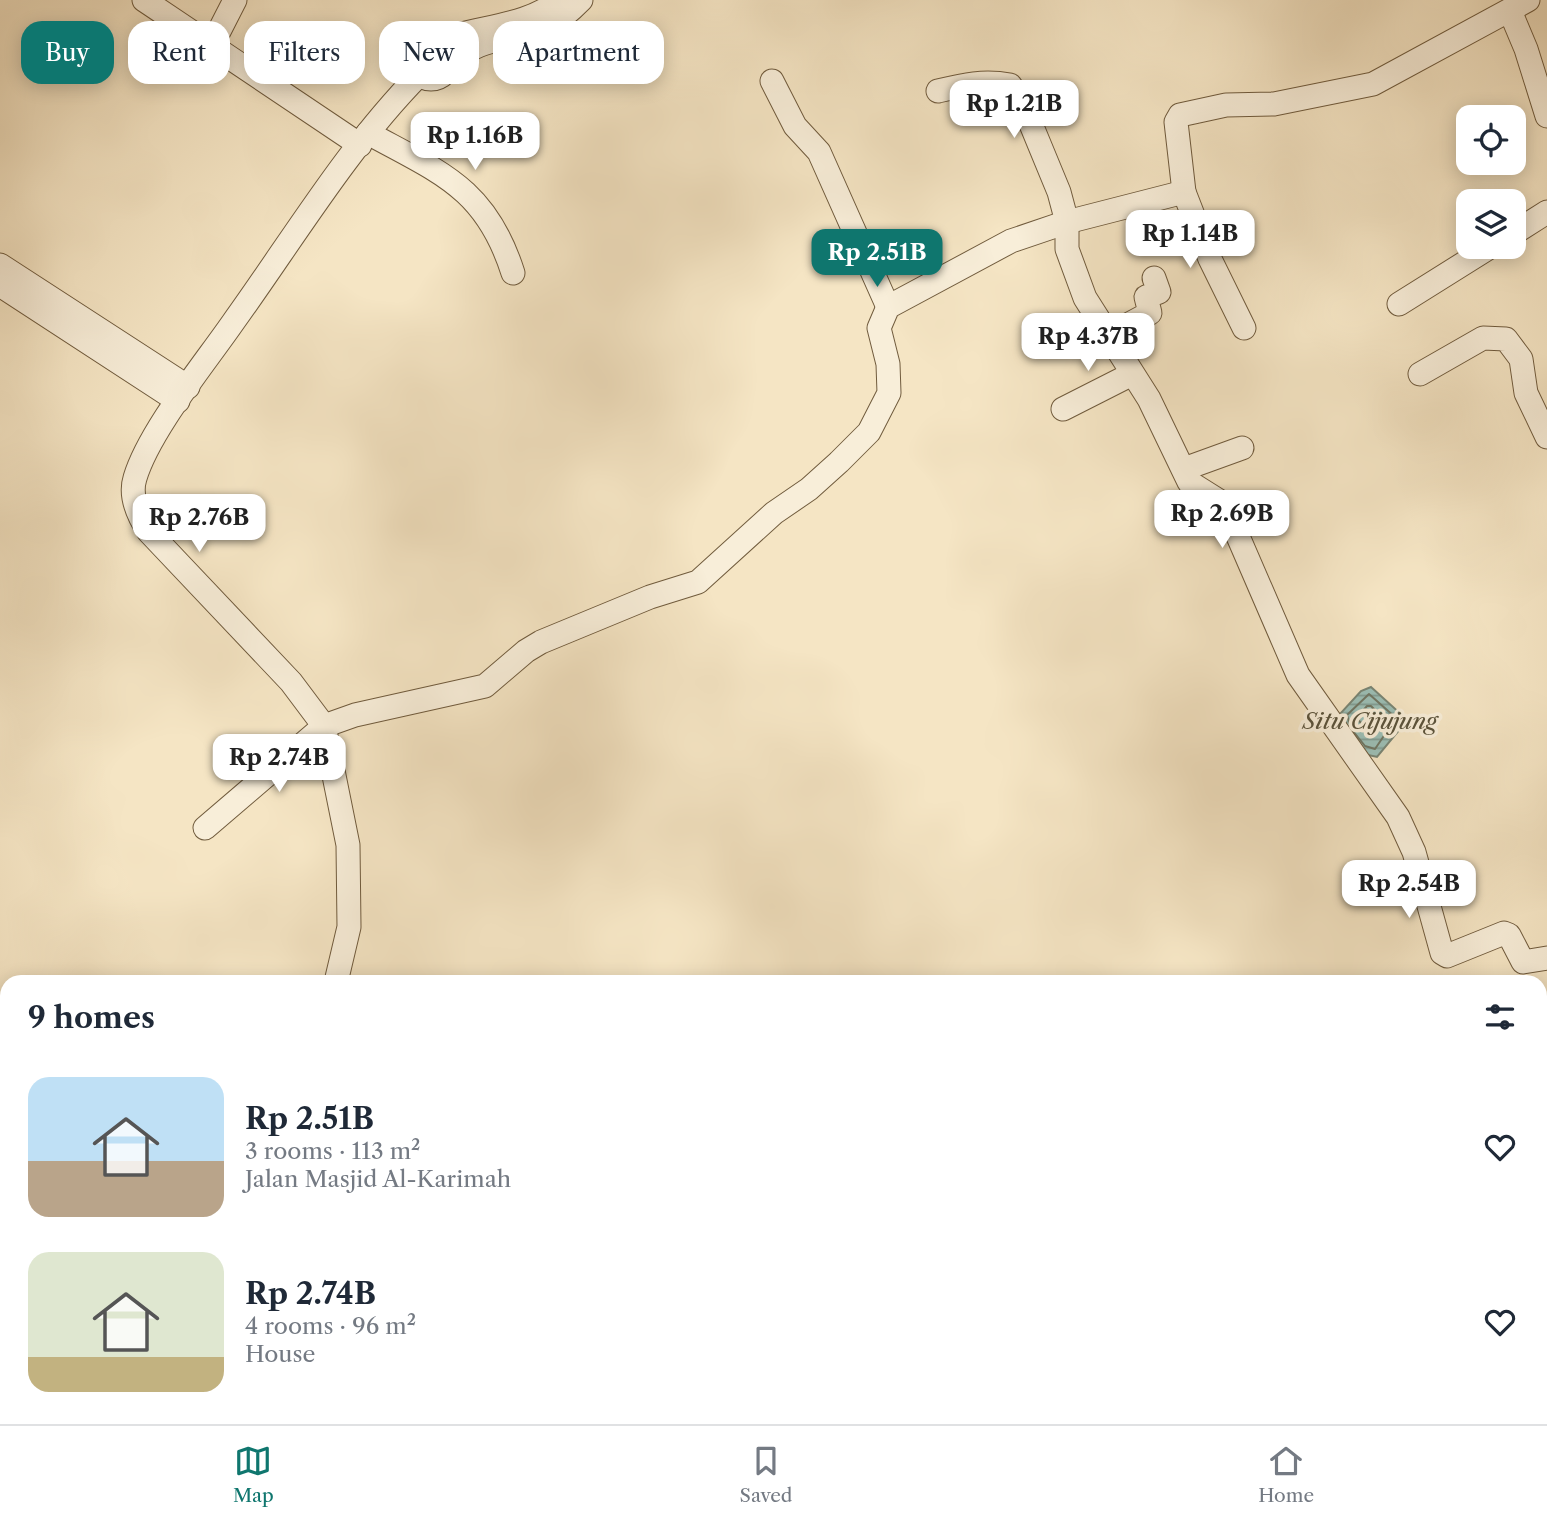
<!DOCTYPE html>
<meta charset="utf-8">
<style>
:root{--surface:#fff;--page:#f6f6f7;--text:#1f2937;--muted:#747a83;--line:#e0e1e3;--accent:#0f766e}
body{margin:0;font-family:"Libre Caslon Text",serif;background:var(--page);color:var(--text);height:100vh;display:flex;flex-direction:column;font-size:26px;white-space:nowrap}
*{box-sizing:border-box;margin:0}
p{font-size:23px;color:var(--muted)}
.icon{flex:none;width:38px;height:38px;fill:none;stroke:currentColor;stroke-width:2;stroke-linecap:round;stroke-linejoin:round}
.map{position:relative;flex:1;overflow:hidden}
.panel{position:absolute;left:0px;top:975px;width:1547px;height:450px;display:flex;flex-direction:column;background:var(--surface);border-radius:21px 21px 0 0;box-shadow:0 4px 18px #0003}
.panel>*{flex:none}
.top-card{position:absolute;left:21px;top:21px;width:700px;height:63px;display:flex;gap:14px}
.buttons{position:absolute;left:1456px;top:105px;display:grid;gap:14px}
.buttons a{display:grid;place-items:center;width:70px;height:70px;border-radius:14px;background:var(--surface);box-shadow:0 4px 18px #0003;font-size:35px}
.price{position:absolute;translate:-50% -60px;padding:0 16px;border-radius:14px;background:#fff;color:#222;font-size:23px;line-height:46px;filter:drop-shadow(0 2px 4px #0008)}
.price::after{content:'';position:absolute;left:50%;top:42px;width:21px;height:16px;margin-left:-10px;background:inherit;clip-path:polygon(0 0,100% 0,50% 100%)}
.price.active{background:var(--accent);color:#fff}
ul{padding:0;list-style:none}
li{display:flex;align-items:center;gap:21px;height:175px;padding:0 28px}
li span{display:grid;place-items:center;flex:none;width:196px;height:140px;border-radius:21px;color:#555}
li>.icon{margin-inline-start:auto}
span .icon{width:84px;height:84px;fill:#fffc;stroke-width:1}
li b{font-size:30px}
h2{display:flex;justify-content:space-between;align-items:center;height:84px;padding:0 28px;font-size:30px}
.chip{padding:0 24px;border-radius:21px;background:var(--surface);box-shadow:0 4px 18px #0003;font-size:24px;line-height:63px}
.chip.active{background:var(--accent);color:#fff}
.dock{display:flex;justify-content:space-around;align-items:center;height:98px;border-top:2px solid var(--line);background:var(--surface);font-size:19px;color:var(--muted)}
.dock a{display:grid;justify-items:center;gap:4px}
.dock .active{color:var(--accent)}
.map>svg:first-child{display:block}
</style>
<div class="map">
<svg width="1547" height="1424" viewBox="0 0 1547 1424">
<defs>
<pattern id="water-rules" width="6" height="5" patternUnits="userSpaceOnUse" patternTransform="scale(1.75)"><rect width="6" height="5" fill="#9cbfb6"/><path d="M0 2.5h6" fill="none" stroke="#819c93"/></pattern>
</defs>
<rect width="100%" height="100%" fill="#f5e5c4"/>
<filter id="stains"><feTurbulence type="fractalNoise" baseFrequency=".00286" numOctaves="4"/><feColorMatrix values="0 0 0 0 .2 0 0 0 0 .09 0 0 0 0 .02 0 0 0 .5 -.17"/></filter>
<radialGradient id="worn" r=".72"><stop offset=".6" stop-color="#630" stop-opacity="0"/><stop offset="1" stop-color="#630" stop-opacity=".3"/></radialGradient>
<path fill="url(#water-rules)" stroke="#798574" stroke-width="2" d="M1371,687L1403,716L1400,729L1377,757L1364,754L1339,715L1361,691Z"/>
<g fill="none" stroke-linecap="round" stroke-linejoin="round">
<g stroke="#707663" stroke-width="2">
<path d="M1367,706H1371L1385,720L1371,736L1357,718Z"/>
<path d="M1351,728L1347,715L1369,694L1396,718L1375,749L1365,746L1353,731"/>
</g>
<g stroke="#9cbfb6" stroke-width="28">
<path d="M1540,1326L1547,1325"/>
<path d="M1251,1424L1263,1418"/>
</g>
<defs>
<g id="minor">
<path d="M144,0L360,145"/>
<path d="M1510,11L1526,49L1547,116"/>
<circle cx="431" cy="60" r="19"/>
<path d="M436,42C475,26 526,28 559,0"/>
<path d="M212,45L235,0"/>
<path d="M450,59C462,53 474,47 486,43C531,29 544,38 581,0"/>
<path d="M772,81L795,126L819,152L888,307"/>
<path d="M938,91C963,85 983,80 1010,85L1021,100L1059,192L1067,222V249L1085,298L1149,399L1189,482L1224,504L1298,675L1398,817L1414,852L1442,953L1447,956L1504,933L1509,935L1523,962L1547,958"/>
<path d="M368,133C441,173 486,188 513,273"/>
<path d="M1184,192L1210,259L1244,328"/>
<path d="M1514,233L1547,212"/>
<path d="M0,265L188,387"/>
<path d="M0,285L178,401"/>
<path d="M1399,304L1490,247"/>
<path d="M1107,336L1150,313L1146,297L1159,292L1154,278"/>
<path d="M1420,374L1483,338L1506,339L1521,359L1526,393L1547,437"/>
<path d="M1063,409L1132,374"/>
<path d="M1184,469L1242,448"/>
<path d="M205,828L324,726L355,715L485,686L526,651L541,642L650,597L698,582L774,513L809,489L839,462L869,432L889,393L888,364L879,328L888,307L1011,241L1067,222L1184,192L1176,122L1180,115L1226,105L1274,104L1373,84L1528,0"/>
<path d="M336,982L349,927L348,845L324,726L291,682L149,532C139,517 129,497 135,478C149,431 205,363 234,321C293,239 348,147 419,75"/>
<path d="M0,1203L7,1210"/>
<path d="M348,1418L352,1424"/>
</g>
<g id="highway">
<path d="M1540,1407L1547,1405"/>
<path d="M1383,1424L1404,1418"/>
<path d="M1462,1424L1491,1418"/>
</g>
</defs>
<use href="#minor" stroke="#705b3d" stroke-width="25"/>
<use href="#highway" stroke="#442d10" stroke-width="38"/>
<use href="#minor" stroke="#f8eed9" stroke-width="23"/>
<use href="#highway" stroke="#f5e5c4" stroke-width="35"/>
</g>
<g text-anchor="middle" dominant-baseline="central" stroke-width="7" stroke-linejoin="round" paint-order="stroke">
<g font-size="23" font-style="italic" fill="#5a523a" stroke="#f8eed9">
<text x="1370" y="721">Situ Cijujung</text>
</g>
</g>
<rect width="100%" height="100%" filter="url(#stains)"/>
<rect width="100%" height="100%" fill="url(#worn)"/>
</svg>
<div class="buttons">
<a><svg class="icon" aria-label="locate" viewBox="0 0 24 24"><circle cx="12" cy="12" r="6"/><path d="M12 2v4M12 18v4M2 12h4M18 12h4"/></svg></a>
<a><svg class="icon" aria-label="layers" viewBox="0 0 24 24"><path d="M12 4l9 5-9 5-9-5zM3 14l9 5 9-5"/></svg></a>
</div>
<b class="price" style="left:1014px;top:140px">Rp 1.21B</b>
<b class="price" style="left:475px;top:172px">Rp 1.16B</b>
<b class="price" style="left:1190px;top:270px">Rp 1.14B</b>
<b class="price active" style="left:877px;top:289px">Rp 2.51B</b>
<b class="price" style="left:1088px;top:373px">Rp 4.37B</b>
<b class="price" style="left:1222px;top:550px">Rp 2.69B</b>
<b class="price" style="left:199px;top:554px">Rp 2.76B</b>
<b class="price" style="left:279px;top:794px">Rp 2.74B</b>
<b class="price" style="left:1409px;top:920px">Rp 2.54B</b>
<div class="top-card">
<a class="chip active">Buy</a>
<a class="chip">Rent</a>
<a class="chip">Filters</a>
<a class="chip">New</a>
<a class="chip">Apartment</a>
</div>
<section class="panel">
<h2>9 homes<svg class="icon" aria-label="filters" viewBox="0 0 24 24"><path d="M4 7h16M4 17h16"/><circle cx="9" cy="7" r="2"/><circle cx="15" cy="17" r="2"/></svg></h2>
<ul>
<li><span style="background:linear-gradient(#bfe0f5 60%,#b9a48a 0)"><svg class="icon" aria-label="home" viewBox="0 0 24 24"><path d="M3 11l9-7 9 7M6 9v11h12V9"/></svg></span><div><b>Rp 2.51B</b><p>3 rooms · 113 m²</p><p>Jalan Masjid Al-Karimah</p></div><svg class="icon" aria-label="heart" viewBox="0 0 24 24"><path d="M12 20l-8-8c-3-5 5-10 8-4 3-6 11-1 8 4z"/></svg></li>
<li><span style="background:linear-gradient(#dfe7d0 75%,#c2b280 0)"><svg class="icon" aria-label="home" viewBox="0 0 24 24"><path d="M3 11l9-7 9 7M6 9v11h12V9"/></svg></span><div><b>Rp 2.74B</b><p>4 rooms · 96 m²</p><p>House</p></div><svg class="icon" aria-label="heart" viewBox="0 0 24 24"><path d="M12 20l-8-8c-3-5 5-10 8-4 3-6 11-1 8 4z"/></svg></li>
</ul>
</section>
</div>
<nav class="dock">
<a class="active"><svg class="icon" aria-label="map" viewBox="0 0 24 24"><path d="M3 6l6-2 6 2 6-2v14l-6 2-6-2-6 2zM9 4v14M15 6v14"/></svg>Map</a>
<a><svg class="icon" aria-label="saved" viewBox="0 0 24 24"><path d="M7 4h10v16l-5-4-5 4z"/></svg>Saved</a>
<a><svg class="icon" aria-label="home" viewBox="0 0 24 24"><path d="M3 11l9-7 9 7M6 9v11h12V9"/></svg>Home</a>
</nav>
